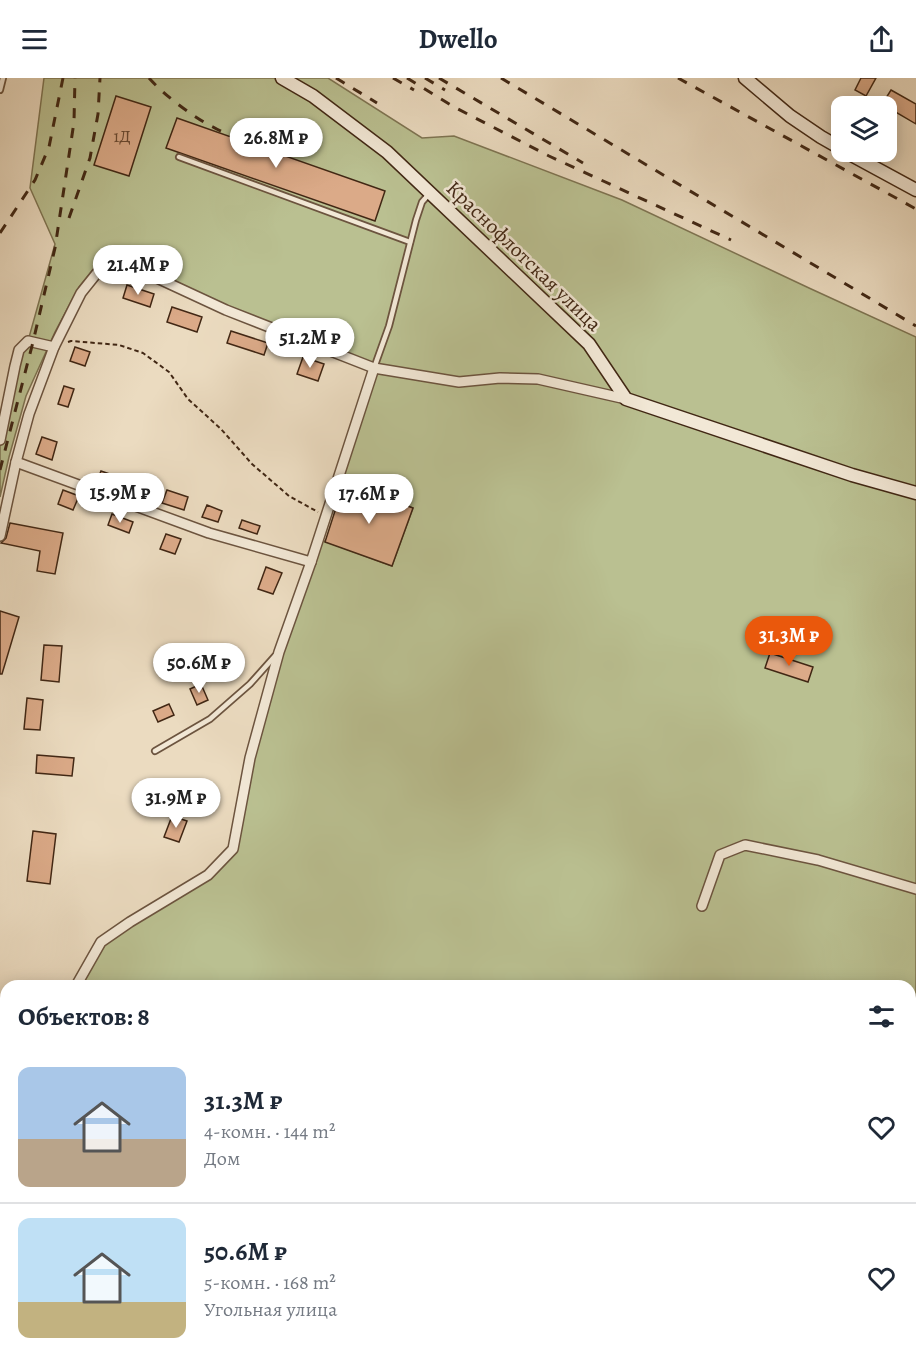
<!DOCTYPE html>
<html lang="ru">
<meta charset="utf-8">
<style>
:root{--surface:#fff;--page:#f2f2f3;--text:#1f2937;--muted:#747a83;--line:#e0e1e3;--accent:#ea580c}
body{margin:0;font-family:Alegreya,serif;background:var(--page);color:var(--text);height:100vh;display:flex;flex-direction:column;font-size:22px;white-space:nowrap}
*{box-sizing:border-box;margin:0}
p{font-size:20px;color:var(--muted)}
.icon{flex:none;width:33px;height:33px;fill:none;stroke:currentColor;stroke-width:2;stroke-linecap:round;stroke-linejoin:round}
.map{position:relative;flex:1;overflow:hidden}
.panel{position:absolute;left:0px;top:902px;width:916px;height:386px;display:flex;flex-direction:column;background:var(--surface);border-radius:18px 18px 0 0;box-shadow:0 3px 15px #0003}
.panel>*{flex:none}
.controls{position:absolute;left:831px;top:18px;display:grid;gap:12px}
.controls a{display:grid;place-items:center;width:66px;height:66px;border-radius:12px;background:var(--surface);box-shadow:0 3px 15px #0003;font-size:30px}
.price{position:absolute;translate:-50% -51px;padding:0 14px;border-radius:21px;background:#fff;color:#222;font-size:20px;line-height:39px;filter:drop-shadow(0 2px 3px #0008)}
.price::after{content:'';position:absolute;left:50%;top:36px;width:18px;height:14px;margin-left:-9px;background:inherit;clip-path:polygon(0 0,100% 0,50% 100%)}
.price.on{background:var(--accent);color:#fff}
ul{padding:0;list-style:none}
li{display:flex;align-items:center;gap:18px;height:150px;padding:0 18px}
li+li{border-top:2px solid var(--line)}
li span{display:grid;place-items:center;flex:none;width:168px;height:120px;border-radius:12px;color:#555}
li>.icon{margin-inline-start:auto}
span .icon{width:72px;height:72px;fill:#fffc;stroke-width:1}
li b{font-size:26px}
h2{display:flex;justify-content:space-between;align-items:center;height:72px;padding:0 18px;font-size:26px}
header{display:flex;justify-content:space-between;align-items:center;height:78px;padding:0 18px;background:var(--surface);font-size:27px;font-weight:600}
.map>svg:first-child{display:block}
</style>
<header><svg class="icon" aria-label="menu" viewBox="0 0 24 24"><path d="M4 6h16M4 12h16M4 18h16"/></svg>Dwello<svg class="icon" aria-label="share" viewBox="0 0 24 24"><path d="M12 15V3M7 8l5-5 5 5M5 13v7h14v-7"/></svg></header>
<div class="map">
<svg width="916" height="1286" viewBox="0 0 916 1286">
<rect width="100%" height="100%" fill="#ebdbc0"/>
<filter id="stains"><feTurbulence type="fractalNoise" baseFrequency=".00333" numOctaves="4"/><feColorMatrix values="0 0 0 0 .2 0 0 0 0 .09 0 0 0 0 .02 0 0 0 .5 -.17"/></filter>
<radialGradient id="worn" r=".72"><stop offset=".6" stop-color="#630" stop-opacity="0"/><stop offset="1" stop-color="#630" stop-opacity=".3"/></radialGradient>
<g fill="#bac091" stroke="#7e7452" stroke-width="1.5">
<path d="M44,0H328L422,60L454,58L622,122L809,210L916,259V1172L911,1184L910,908L76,907L101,864L208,797L233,771L250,680L319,461L392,488L413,430L338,402L374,290L226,232L155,194L119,185L95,189L79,209L55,254L26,318L9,379L0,419V362L14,289L28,263L55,166L30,110Z"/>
<path d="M0,1061L6,1063V1223L0,1220Z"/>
<path d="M172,1281H864L863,1286H186Z"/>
</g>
<g fill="#dbaa88" stroke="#412714" stroke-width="1.5">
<path d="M861,0H876L866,18L855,12Z"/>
<path d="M891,12L916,26V46L894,33L886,47V28H881Z"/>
<path d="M116,18L151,29L129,98L94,87Z"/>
<path d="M177,40L385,113L375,143L166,70Z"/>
<path d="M127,207L154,216L150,229L123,220Z"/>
<path d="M172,229L202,239L197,254L167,244Z"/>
<path d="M231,253L268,265L264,277L227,265Z"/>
<path d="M75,269L90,274L85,288L70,283Z"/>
<path d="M303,279L324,286L318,303L297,296Z"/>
<path d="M64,308L74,311L68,329L58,326Z"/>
<path d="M42,359L57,364L52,382L36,376Z"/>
<path d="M101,393L144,408L139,421L96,406Z"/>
<path d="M344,405L413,430L392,488L325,464Z"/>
<path d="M63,412L79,418L73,432L58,426Z"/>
<path d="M167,412L188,419L184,432L162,425Z"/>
<path d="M207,427L222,433L218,444L202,439Z"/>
<path d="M112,436L133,444L129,455L108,447Z"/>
<path d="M242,442L260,448L257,456L239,450Z"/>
<path d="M10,445L63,455L55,496L37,493L40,473L1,465L6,460Z"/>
<path d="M166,456L181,461L175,476L160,471Z"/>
<path d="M266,489L282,495L273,516L258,511Z"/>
<path d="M0,533L19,539L2,596H0Z"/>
<path d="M44,567L62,568L59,604L41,602Z"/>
<path d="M770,575L813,589L808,604L765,590Z"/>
<path d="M201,606L208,622L197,627L190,611Z"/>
<path d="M27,620L43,622L40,652L24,651Z"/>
<path d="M169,626L174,637L158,644L153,633Z"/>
<path d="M37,677L74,680L72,698L36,695Z"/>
<path d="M172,738L187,743L179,764L164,759Z"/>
<path d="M33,753L56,756L50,806L27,803Z"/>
</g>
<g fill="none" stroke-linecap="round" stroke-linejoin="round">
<defs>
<g id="lane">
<path d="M0,12L3,0"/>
<path d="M179,79L410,164"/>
<path d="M374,290L389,248L416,142L422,124L429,116"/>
<path d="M155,673L210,641L250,606L275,578"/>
<path d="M910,1249L916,1244"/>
</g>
<g id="street">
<path d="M0,362L15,288L19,272L28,263L54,269"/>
<path d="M16,384L209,455L311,484"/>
<path d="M0,458L16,384L29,336L54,269L81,215L97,195L121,191L157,200L226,232L374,290L459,304L500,300L538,301L626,321"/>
<path d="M702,828L720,777L745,767L818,782L916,811"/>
<path d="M76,908L101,864L130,844L208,797L233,771L250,680L279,574L311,484L374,290"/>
<path d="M0,1078L6,1074"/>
<path d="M0,1220L6,1223"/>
<path d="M59,1281L60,1286"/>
<path d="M172,1281L186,1286"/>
</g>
<g id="secondary">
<path d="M282,0L313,18L387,74L589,266L626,321L852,397L916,415"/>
<path d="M745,0L790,38L821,59L842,71"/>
<path d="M846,74L916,112"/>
</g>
<g id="primary">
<path d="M910,1184L916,1172"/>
<path d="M877,1286L878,1281"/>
</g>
</defs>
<use href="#lane" stroke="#6c543f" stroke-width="8"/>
<use href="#street" stroke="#6c543f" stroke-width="12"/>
<use href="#secondary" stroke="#412714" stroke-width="15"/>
<use href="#primary" stroke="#412714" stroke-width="16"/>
<g stroke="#412714" stroke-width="2" stroke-dasharray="4.5 3" stroke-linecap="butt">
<path d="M68,264L71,263L119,267L143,275L169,294L188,321L221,351L252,386L289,418L318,434"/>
<path d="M910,1127L916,1117"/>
<path d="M834,1286L836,1281"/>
</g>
<use href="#lane" stroke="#f2e8d6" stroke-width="4.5"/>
<use href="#street" stroke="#f2e8d6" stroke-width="9"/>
<use href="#secondary" stroke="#f2e8d6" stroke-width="12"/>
<use href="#primary" stroke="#e6be80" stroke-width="14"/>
<g stroke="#412714" stroke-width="3" stroke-dasharray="10 10" stroke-linecap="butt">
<path d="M149,0C164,17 193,39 213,49C230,59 252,64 270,71"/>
<path d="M336,0L377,25"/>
<path d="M393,0L414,12"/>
<path d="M407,0L454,29L549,78L731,162"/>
<path d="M425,0L445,12"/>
<path d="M439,0L583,85"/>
<path d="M501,0L916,248"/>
<path d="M678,0L916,131"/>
<path d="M69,140L90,80L98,36L100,0"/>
<path d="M0,155L35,102L49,69L63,0"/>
<path d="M0,392L33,264L55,170L74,44L75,0"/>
</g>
</g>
<g text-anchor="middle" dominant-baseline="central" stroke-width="5" stroke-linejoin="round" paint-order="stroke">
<g font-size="18" fill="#684831">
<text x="122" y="58">1Д</text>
</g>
<g font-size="21" fill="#412714" stroke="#f2e8d6">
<text transform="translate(524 178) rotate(44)">Краснофлотская улица</text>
</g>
</g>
<rect width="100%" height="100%" filter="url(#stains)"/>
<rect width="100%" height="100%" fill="url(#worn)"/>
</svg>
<div class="controls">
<a><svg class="icon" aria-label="layers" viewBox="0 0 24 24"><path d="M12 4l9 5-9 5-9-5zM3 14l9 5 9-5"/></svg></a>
</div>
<b class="price" style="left:276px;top:91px">26.8M ₽</b>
<b class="price" style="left:138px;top:218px">21.4M ₽</b>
<b class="price" style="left:310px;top:291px">51.2M ₽</b>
<b class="price" style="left:120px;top:446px">15.9M ₽</b>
<b class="price" style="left:369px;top:447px">17.6M ₽</b>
<b class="price on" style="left:789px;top:589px">31.3M ₽</b>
<b class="price" style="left:199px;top:616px">50.6M ₽</b>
<b class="price" style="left:176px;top:751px">31.9M ₽</b>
<section class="panel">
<h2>Объектов: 8<svg class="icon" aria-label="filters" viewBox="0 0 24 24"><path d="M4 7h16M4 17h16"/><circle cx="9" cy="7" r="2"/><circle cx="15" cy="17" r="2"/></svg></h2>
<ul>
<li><span style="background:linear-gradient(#a9c7e8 60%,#b9a48a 0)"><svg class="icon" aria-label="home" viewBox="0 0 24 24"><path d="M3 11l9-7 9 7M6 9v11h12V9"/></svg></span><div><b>31.3M ₽</b><p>4-комн. · 144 m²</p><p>Дом</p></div><svg class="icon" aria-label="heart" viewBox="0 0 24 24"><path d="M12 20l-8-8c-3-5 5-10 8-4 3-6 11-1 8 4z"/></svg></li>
<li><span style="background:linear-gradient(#bfe0f5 70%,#c2b280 0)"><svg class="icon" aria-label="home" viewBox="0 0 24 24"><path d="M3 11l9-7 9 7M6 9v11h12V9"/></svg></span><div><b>50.6M ₽</b><p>5-комн. · 168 m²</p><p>Угольная улица</p></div><svg class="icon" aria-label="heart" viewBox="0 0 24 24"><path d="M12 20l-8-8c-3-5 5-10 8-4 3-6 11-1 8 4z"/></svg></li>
</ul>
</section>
</div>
